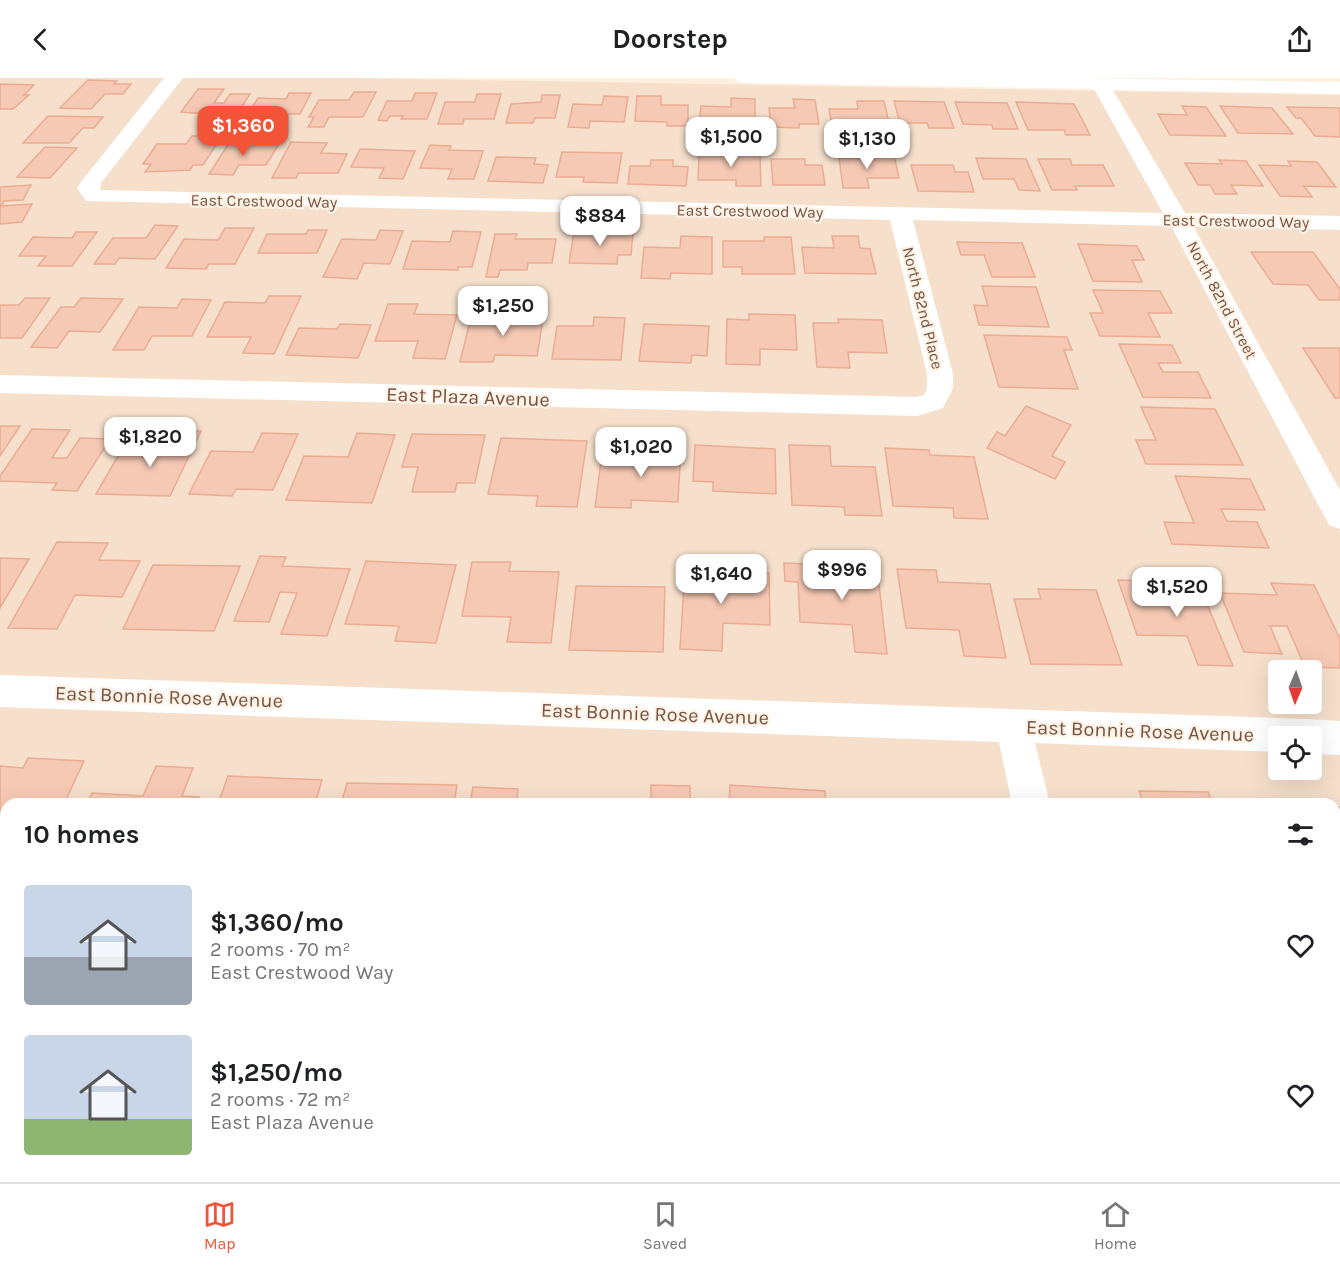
<!DOCTYPE html>
<meta charset="utf-8">
<style>
:root{--surface:#fff;--page:#f2f2f2;--text:#202124;--muted:#757577;--line:#e0e0e0;--accent:#f35438}
body{margin:0;font-family:Karla,sans-serif;background:var(--page);color:var(--text);height:100vh;display:flex;flex-direction:column;font-size:22px;white-space:nowrap}
*{box-sizing:border-box;margin:0}
p{font-size:20px;color:var(--muted)}
.icon{flex:none;width:33px;height:33px;fill:none;stroke:currentColor;stroke-width:2;stroke-linecap:round;stroke-linejoin:round}
.map{position:relative;flex:1;overflow:hidden}
.side{position:absolute;left:0px;top:720px;width:1341px;height:384px;display:flex;flex-direction:column;background:var(--surface);border-radius:18px 18px 0 0;box-shadow:0 6px 24px #0002}
.side>*{flex:none}
.needle{width:39px;rotate:182deg}
.fabs{position:absolute;left:1268px;top:582px;display:grid;gap:12px}
.fabs a{display:grid;place-items:center;width:54px;height:54px;border-radius:6px;background:var(--surface);box-shadow:0 6px 24px #0002;font-size:30px}
.price{position:absolute;translate:-50% -51px;padding:0 14px;border-radius:12px;background:#fff;color:#222;font-size:20px;line-height:39px;filter:drop-shadow(0 2px 3px #0008)}
.price::after{content:'';position:absolute;left:50%;top:36px;width:18px;height:14px;margin-left:-9px;background:inherit;clip-path:polygon(0 0,100% 0,50% 100%)}
.price.selected{background:var(--accent);color:#fff}
ul{padding:0;list-style:none}
li{display:flex;align-items:center;gap:18px;height:150px;padding:0 24px}
li span{display:grid;place-items:center;flex:none;width:168px;height:120px;border-radius:6px;color:#555}
li>.icon{margin-inline-start:auto}
span .icon{width:72px;height:72px;fill:#fffc;stroke-width:1}
li b{font-size:26px}
h2{display:flex;justify-content:space-between;align-items:center;height:72px;padding:0 24px;font-size:26px}
header{display:flex;justify-content:space-between;align-items:center;height:78px;padding:0 24px;background:var(--surface);font-size:27px;font-weight:700}
.dock{display:flex;justify-content:space-around;align-items:center;height:84px;border-top:2px solid var(--line);background:var(--surface);font-size:16px;color:var(--muted)}
.dock a{display:grid;justify-items:center;gap:3px}
.dock .selected{color:var(--accent)}
.map>svg:first-child{display:block}
</style>
<header><svg class="icon" aria-label="back" viewBox="0 0 24 24"><path d="M15 5l-7 7 7 7"/></svg>Doorstep<svg class="icon" aria-label="share" viewBox="0 0 24 24"><path d="M12 15V3M7 8l5-5 5 5M5 13v7h14v-7"/></svg></header>
<div class="map">
<svg width="1340" height="1104" viewBox="0 0 1340 1104">
<rect width="100%" height="100%" fill="#feefde"/>
<path fill="#f6e0cc" fill-rule="evenodd" d="M0,0H357L1340,17V1104H0ZM1278,592H1311V626H1278ZM1278,658H1311V692H1278ZM6,726H1335V1098H6Z"/>
<g fill="#f6c9b4" stroke="#eaad93" stroke-width="1.5">
<path d="M88,2L117,3L114,6H131L123,16H105L91,31L60,30Z"/>
<path d="M0,6L34,7L24,17H29L13,31H0Z"/>
<path d="M198,11H224L214,25H224L230,16H250L236,38L181,34Z"/>
<path d="M354,14H376L363,39H329L324,49H308L314,39H309L319,22H349Z"/>
<path d="M289,15H311L300,36H275L273,40L246,39L258,20L286,21Z"/>
<path d="M415,15H437L427,41H401L403,38H390L387,43L378,42L387,23H412Z"/>
<path d="M477,16H501L494,41H464L463,46H438L445,24H475Z"/>
<path d="M542,17H560L555,40H535L533,45H506L511,26L541,24Z"/>
<path d="M604,18L628,19L624,44L590,43L589,50L568,49L573,26L602,27Z"/>
<path d="M637,18H661V27H688V48H667V44L635,43Z"/>
<path d="M731,20L755,21V47L699,45L701,28L731,29Z"/>
<path d="M793,21L815,22L819,46H799V50L771,49L769,30H795Z"/>
<path d="M857,23H884L890,49L854,48L855,53L833,52L829,31H858Z"/>
<path d="M894,23L944,24L954,50H929L927,45H900Z"/>
<path d="M955,24L1007,25L1018,51H993L992,47L963,46Z"/>
<path d="M1016,24L1074,26L1090,57H1066L1064,52H1028Z"/>
<path d="M1182,28L1206,29L1226,58L1170,57L1158,36L1187,37Z"/>
<path d="M1220,28L1272,30L1293,56L1238,55Z"/>
<path d="M1287,29L1340,30V59L1315,58L1301,40H1296Z"/>
<path d="M48,38L103,39L94,50H83L69,65H23Z"/>
<path d="M192,58H222L203,87H193L190,92L145,94L151,86H143L157,66H186Z"/>
<path d="M291,64L327,65L321,75L347,76L338,95H299L296,100H272Z"/>
<path d="M229,65L279,66L266,87H239L233,97L209,96Z"/>
<path d="M430,67L451,68L449,72L483,73L474,101H448L452,91L420,90Z"/>
<path d="M45,69L77,70L50,100L17,99Z"/>
<path d="M360,71L415,73L403,101L379,100L384,90L351,89Z"/>
<path d="M562,74L622,75L617,105L583,104L584,99H556Z"/>
<path d="M699,74L760,75L761,108H736V102H698Z"/>
<path d="M863,76L894,77L899,100H867L869,110H843L839,80L864,81Z"/>
<path d="M496,79L536,80L534,86L548,87L543,105L488,103Z"/>
<path d="M976,80L1026,81L1040,113L1019,112L1014,101H983Z"/>
<path d="M771,81H805V87H822L825,107H773Z"/>
<path d="M1038,81H1070L1072,87H1103L1114,108H1075L1077,112H1052Z"/>
<path d="M651,82H673V88L688,89L686,108L628,106L630,88H650Z"/>
<path d="M1219,82L1246,83L1263,108L1231,107L1237,116H1215L1210,107H1198L1185,85L1222,86Z"/>
<path d="M1288,83L1317,84L1336,109L1304,108L1312,119L1280,118L1259,87L1291,88Z"/>
<path d="M911,87H953L955,94H968L974,114L918,113Z"/>
<path d="M31,107L23,122L4,123L1,128L32,126L22,144L0,146V109Z"/>
<path d="M155,147L178,148L155,181L119,180L115,186H94L113,160H146Z"/>
<path d="M225,150H254L235,186H209L206,191L166,190L184,161L218,162Z"/>
<path d="M308,152H327L317,175H258L267,156H306Z"/>
<path d="M380,152L403,153L390,186L364,185L357,201L323,199L342,161L376,162Z"/>
<path d="M453,153L481,154L472,189H458V192L403,191L412,163L450,164Z"/>
<path d="M76,154H97L72,188H38L46,178H19L33,159L72,160Z"/>
<path d="M574,154L633,155L631,177H618L617,186L569,185Z"/>
<path d="M495,156H517L515,161H556L552,185H528L527,192H500L498,199H486Z"/>
<path d="M681,158L712,159V196L671,195L670,201L641,200L644,169L680,170Z"/>
<path d="M832,158H858L860,170L870,171L876,196L805,195L802,169L834,170Z"/>
<path d="M764,159H791L795,196H742V189H723V163H764Z"/>
<path d="M957,164L1022,165L1035,199H992L984,177H961Z"/>
<path d="M1078,166L1137,168L1144,182H1132L1142,204L1093,203Z"/>
<path d="M1251,174H1313L1340,211V222H1319L1308,207L1273,206Z"/>
<path d="M982,208L1036,209L1049,249L979,247L974,227L988,228Z"/>
<path d="M1093,212L1160,213L1172,235H1148L1160,259L1100,258L1090,235H1103Z"/>
<path d="M269,218H301L274,276L243,275L251,259H207L225,224L265,225Z"/>
<path d="M25,220H50L22,260H0V227H19Z"/>
<path d="M81,220L123,221L100,254L69,253L57,270L31,269L61,229H74Z"/>
<path d="M182,221L211,222L192,258H152L144,272H113L139,229L177,230Z"/>
<path d="M388,226H418L414,236L457,237L445,281L413,280L418,263H375Z"/>
<path d="M499,235H544L537,278L495,277L493,284H460L471,239H498Z"/>
<path d="M749,236L795,237L797,272L760,271V287L726,286L727,241L749,242Z"/>
<path d="M594,239L625,240L621,282L552,281L557,248H593Z"/>
<path d="M838,241L882,242L887,275L848,274L850,290L817,289L813,245H839Z"/>
<path d="M340,246L371,247L358,280L286,277L299,250L337,251Z"/>
<path d="M644,246L709,248L707,278L692,277L691,285L639,283Z"/>
<path d="M984,257L1067,259L1072,272H1064L1078,311L999,309Z"/>
<path d="M1119,266L1172,267L1181,285H1158L1163,294H1198L1211,320L1143,319Z"/>
<path d="M1303,270H1340V320H1335Z"/>
<path d="M1026,328L1071,347L1052,378L1065,384L1055,401L987,370L997,354L1005,358Z"/>
<path d="M1141,329L1215,331L1243,387L1146,386L1136,362H1156Z"/>
<path d="M0,348H20L0,378Z"/>
<path d="M32,351L70,352L52,380H67L80,360L110,361L77,413L52,412L57,405L0,403V398Z"/>
<path d="M175,353H201L170,418L96,416L122,371H166Z"/>
<path d="M262,355L298,356L273,412L236,411L232,418L189,416L211,373L253,374Z"/>
<path d="M357,355L395,357L372,425L286,422L304,378L348,379Z"/>
<path d="M412,356L485,357L475,405H457L455,414H412L418,389H402Z"/>
<path d="M501,360L587,363L577,429L536,428L538,418L488,416Z"/>
<path d="M643,364L681,366L678,424L631,422V430L595,429L601,383L641,384Z"/>
<path d="M695,367L775,371L776,416L713,413V404L693,403Z"/>
<path d="M789,367L830,368L831,388L875,389L882,438L845,437L844,429L792,427Z"/>
<path d="M885,370L929,372L930,377L974,379L988,441L954,440L953,430L893,428Z"/>
<path d="M1175,398L1250,401L1265,432L1221,431L1227,443L1257,444L1269,470L1172,466L1164,444L1194,445Z"/>
<path d="M57,464L108,465L99,482L140,483L122,519L75,517L57,551L8,550Z"/>
<path d="M260,478L286,479L282,488L350,491L327,558L281,556L297,515L280,514L269,544L234,543Z"/>
<path d="M0,480L29,481L0,530Z"/>
<path d="M366,483L456,487L436,565L395,563L399,548L345,546Z"/>
<path d="M472,484H511L509,493L559,494L551,565L507,564L511,539L462,538Z"/>
<path d="M784,485L877,489L887,576L855,574L852,547L800,544L798,504L785,503Z"/>
<path d="M153,487L240,488L214,553L123,551Z"/>
<path d="M685,490L769,495L770,547L723,545L722,573L680,571Z"/>
<path d="M897,491L936,492L938,504L990,506L1006,580L964,578L959,552L906,550Z"/>
<path d="M1118,502L1145,503L1150,515H1176L1172,505H1198L1233,588L1198,587L1187,558L1137,557Z"/>
<path d="M1271,505L1314,507L1340,561V590L1305,589L1287,548H1270L1282,576L1244,574L1220,515L1277,517Z"/>
<path d="M576,508L665,509L663,574L569,572Z"/>
<path d="M1038,511L1096,512L1122,587L1031,586L1014,521H1041Z"/>
<path d="M28,680L84,683L64,726H6V767H0V688L23,690Z"/>
<path d="M156,688L193,690L182,718L199,719L196,726H87L92,715L143,718Z"/>
<path d="M228,698L322,702L315,726H218Z"/>
<path d="M347,705L457,707L454,726H341Z"/>
<path d="M651,707L690,708V726H651Z"/>
<path d="M730,707L825,713L826,726H729Z"/>
<path d="M473,709L518,711L516,726H470Z"/>
<path d="M1139,713L1208,714L1213,726H1144Z"/>
<path d="M1335,729H1340V832L1335,831Z"/>
<rect x="0" y="954" width="6" height="94"/>
<path d="M1335,1049L1340,1063V1104H1215L1214,1098H1335Z"/>
<rect x="553" y="1098" width="129" height="6"/>
<path d="M887,1098H1021L1022,1104H888Z"/>
</g>
<g fill="none" stroke-linecap="round" stroke-linejoin="round">
<g fill="#fff" fill-rule="evenodd">
<path d="M164,0H183L101,105L100,112L1163,135L1094,11L744,5L738,4L735,0H1071L1340,4V16L1113,12L1185,135L1340,138V152L1193,148L1340,412V451L1329,447L1171,148L913,142L953,296V310L943,330L917,338L0,315V297L916,319L924,317L927,310V296L890,142L86,123L77,110L81,104Z"/>
<path d="M0,597L1309,641L1340,643V677L1311,676V658H1278V674L1035,665L1050,726H1012L999,664L0,629Z"/>
<path d="M1092,1098H1140L1142,1104H1094Z"/>
</g>
</g>
<g text-anchor="middle" dominant-baseline="central" stroke-width="4.5" stroke-linejoin="round" paint-order="stroke">
<g font-size="16" fill="#765244" stroke="#fff3e6">
<text transform="translate(264 123) rotate(1)">East Crestwood Way</text>
<text transform="translate(750 133) rotate(1)">East Crestwood Way</text>
<text transform="translate(1236 143) rotate(1)">East Crestwood Way</text>
<text transform="translate(1222 222) rotate(62)">North 82nd Street</text>
<text transform="translate(923 230) rotate(76)">North 82nd Place</text>
</g>
<g font-size="20" fill="#765244" stroke="#fff3e6">
<text transform="translate(468 319) rotate(2)">East Plaza Avenue</text>
<text transform="translate(169 619) rotate(2)">East Bonnie Rose Avenue</text>
<text transform="translate(655 636) rotate(2)">East Bonnie Rose Avenue</text>
<text transform="translate(1140 653) rotate(2)">East Bonnie Rose Avenue</text>
</g>
</g>
</svg>
<div class="fabs">
<a><svg class="needle" viewBox="-14 -14 28 28"><path d="M0-13l5 13h-10z" fill="#e53935"/><path d="M0 13l5-13h-10z" fill="#757577"/></svg></a>
<a><svg class="icon" aria-label="locate" viewBox="0 0 24 24"><circle cx="12" cy="12" r="6"/><path d="M12 2v4M12 18v4M2 12h4M18 12h4"/></svg></a>
</div>
<b class="price selected" style="left:243px;top:79px">$1,360</b>
<b class="price" style="left:731px;top:90px">$1,500</b>
<b class="price" style="left:867px;top:92px">$1,130</b>
<b class="price" style="left:600px;top:169px">$884</b>
<b class="price" style="left:503px;top:259px">$1,250</b>
<b class="price" style="left:150px;top:390px">$1,820</b>
<b class="price" style="left:641px;top:400px">$1,020</b>
<b class="price" style="left:842px;top:523px">$996</b>
<b class="price" style="left:721px;top:527px">$1,640</b>
<b class="price" style="left:1177px;top:540px">$1,520</b>
<section class="side">
<h2>10 homes<svg class="icon" aria-label="filters" viewBox="0 0 24 24"><path d="M4 7h16M4 17h16"/><circle cx="9" cy="7" r="2"/><circle cx="15" cy="17" r="2"/></svg></h2>
<ul>
<li><span style="background:linear-gradient(#c9d6e8 60%,#9aa5b1 0)"><svg class="icon" aria-label="home" viewBox="0 0 24 24"><path d="M3 11l9-7 9 7M6 9v11h12V9"/></svg></span><div><b>$1,360/mo</b><p>2 rooms · 70 m²</p><p>East Crestwood Way</p></div><svg class="icon" aria-label="heart" viewBox="0 0 24 24"><path d="M12 20l-8-8c-3-5 5-10 8-4 3-6 11-1 8 4z"/></svg></li>
<li><span style="background:linear-gradient(#c9d6e8 70%,#8fb573 0)"><svg class="icon" aria-label="home" viewBox="0 0 24 24"><path d="M3 11l9-7 9 7M6 9v11h12V9"/></svg></span><div><b>$1,250/mo</b><p>2 rooms · 72 m²</p><p>East Plaza Avenue</p></div><svg class="icon" aria-label="heart" viewBox="0 0 24 24"><path d="M12 20l-8-8c-3-5 5-10 8-4 3-6 11-1 8 4z"/></svg></li>
</ul>
</section>
</div>
<nav class="dock">
<a class="selected"><svg class="icon" aria-label="map" viewBox="0 0 24 24"><path d="M3 6l6-2 6 2 6-2v14l-6 2-6-2-6 2zM9 4v14M15 6v14"/></svg>Map</a>
<a><svg class="icon" aria-label="saved" viewBox="0 0 24 24"><path d="M7 4h10v16l-5-4-5 4z"/></svg>Saved</a>
<a><svg class="icon" aria-label="home" viewBox="0 0 24 24"><path d="M3 11l9-7 9 7M6 9v11h12V9"/></svg>Home</a>
</nav>
